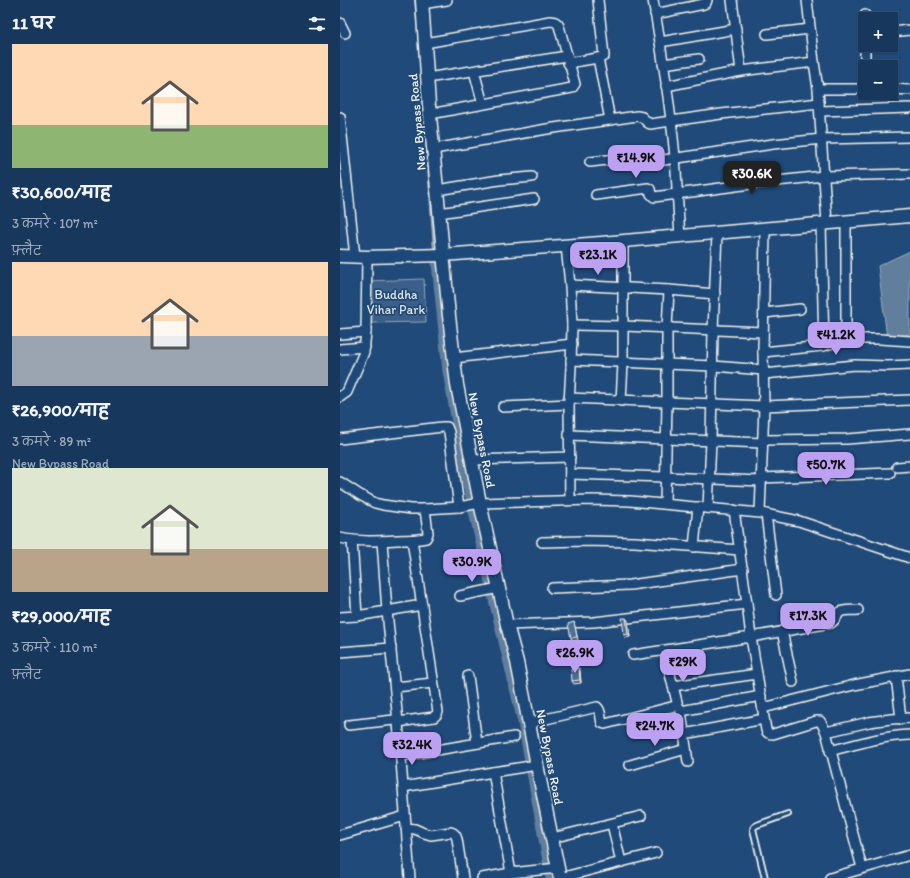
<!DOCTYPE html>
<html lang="hi">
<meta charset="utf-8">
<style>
:root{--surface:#17385c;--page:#203f62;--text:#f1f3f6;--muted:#9eacbb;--line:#365272;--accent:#bca0f2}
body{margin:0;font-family:Itim,"Playpen Sans Deva",sans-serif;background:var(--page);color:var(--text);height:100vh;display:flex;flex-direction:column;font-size:15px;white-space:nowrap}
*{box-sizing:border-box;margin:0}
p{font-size:13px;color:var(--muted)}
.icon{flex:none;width:22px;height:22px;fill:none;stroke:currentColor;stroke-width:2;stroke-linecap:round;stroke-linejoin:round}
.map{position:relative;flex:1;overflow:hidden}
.details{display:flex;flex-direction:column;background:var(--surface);width:340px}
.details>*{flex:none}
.buttons{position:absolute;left:518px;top:12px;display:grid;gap:8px}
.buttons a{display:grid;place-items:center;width:40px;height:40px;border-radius:0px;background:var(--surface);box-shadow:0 1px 3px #0004,0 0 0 1px var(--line);font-size:20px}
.price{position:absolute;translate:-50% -34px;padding:0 9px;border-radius:8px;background:var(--accent);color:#111;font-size:13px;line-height:26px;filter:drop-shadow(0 1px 2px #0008)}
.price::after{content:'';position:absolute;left:50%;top:24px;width:12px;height:9px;margin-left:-6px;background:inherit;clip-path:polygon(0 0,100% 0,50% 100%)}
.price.selected{background:#222;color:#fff}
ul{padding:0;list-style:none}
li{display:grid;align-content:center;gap:8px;height:212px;padding:0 12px}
li span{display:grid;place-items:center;height:124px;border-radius:0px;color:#555}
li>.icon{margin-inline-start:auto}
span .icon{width:72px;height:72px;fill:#fffc;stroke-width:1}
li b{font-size:17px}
h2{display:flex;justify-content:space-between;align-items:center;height:48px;padding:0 12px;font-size:17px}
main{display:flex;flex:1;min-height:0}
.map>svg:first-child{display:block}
</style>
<main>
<section class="details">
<h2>11 घर<svg class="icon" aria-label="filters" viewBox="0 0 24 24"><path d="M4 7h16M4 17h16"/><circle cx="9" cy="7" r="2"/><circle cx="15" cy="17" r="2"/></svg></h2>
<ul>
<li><span style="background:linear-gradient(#ffd9b3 65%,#8fb573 0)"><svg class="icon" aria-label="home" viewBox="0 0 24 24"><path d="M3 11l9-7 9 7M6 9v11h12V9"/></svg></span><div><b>₹30,600/माह</b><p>3 कमरे · 107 m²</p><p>फ़्लैट</p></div></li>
<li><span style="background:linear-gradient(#ffd9b3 60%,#9aa5b1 0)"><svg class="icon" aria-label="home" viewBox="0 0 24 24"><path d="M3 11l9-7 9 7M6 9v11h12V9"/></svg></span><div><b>₹26,900/माह</b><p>3 कमरे · 89 m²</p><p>New Bypass Road</p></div></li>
<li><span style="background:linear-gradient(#dfe7d0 65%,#b9a48a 0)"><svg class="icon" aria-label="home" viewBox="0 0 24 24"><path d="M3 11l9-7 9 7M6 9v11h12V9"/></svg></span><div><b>₹29,000/माह</b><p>3 कमरे · 110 m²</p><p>फ़्लैट</p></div></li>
</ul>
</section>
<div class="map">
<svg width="570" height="878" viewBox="0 0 570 878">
<rect width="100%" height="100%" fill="#1f4a7a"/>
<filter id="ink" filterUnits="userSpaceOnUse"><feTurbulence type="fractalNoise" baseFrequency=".025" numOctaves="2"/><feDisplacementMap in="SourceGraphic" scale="8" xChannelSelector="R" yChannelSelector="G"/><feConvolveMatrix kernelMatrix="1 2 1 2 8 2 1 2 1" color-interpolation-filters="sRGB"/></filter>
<g filter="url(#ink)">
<path fill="#3a5f88" stroke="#97a8b8" d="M84,279L86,322L28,323L26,281Z"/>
<path fill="#627e9d" stroke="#9cacbb" d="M570,251V334L547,338L538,266Z"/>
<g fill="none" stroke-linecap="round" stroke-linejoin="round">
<g stroke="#9cacbb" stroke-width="2">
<path d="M75,0L80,55"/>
<path d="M85,123L94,251"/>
</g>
<path stroke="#627e9d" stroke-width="7" d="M95,263L106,371L126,485L153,604L181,722L209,878"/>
<defs>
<path id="lane" d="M425,878L413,829L414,827L417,825L448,814"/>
<g id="street">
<path d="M313,0C322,52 330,104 335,157C337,183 338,210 340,236"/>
<path d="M392,0L401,71"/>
<path d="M467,0L474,62L478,89L487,223"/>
<path d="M82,4L107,0"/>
<path d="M315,14L364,4L366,3L367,0"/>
<path d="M525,19V15"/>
<path d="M0,23L5,33"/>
<path d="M552,32L570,30"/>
<path d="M427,34L470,29"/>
<path d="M320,42L396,29"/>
<path d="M85,43L210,21C215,21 217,22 219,26L235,84L232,88L90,114"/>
<path d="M258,58L270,120"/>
<path d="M228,63L258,58L262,57L264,56L258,0"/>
<path d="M323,64L359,59"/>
<path d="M525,67V45"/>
<path d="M134,71L143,104"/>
<path d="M87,78L227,56"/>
<path d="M326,86L401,71L474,62"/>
<path d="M478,89H525"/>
<path d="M551,89L570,90"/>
<path d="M480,111L570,108"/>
<path d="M0,117L15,257"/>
<path d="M94,149L207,129L297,116L302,117L308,123L310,124L381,114L479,103"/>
<path d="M250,162L301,156L304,157L308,162H310L433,144L482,139L570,137"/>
<path d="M97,190L159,180L192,177"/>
<path d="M256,195L308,188L310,189L311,194L314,197L418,183L484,176L570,174"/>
<path d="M99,213L194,199"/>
<path d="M506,221V340"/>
<path d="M481,223L484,346"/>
<path d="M226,246L230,285L232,325L231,367L229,404L230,500"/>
<path d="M230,285L329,290L375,294"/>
<path d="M424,313L460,309"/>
<path d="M232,325L284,326L423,332"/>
<path d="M0,334L26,332"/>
<path d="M0,349L25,347"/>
<path d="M423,352L482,346L501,341L512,339H540L570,341"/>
<path d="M114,358L232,344"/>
<path d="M231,360L373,366L424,370"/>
<path d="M424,374L515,365L548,366L570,365"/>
<path d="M0,397L7,392L24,352L26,332L27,257"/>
<path d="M229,398L424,406L570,400"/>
<path d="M281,401L283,363V241"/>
<path d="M163,407L229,404"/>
<path d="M229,435L423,443"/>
<path d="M0,439L102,427H107L109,432L119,507"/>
<path d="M423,440L507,439L570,434"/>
<path d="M132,460L230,457"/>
<path d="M557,467L570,466"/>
<path d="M230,474L325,477L421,481"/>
<path d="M421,478L550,473"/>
<path d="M0,482L20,495L35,503L43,505L71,509H85L119,507L140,503L252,500L290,501L420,513L459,521L570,558"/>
<path d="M325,504L327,402V328L329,290"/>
<path d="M368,508L371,441L373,330L377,233"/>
<path d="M394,510L407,604L411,637L426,730C427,733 429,734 433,734L476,721H480L482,724L486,732L522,868"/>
<path d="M420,513L424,406L423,352L425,228"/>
<path d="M426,514L436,595"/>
<path d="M0,538C19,542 38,541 57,540C67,540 76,540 86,538L87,536L88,533L85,509"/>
<path d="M12,540L17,616"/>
<path d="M42,541L47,611L58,722L94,717L97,714L98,712L72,540"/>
<path d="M202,542L242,541L295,542L400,550"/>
<path d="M354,547L358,507"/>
<path d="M212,588L290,585L403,569"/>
<path d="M120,596L159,588"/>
<path d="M0,617L17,616L82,605"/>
<path d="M167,625L254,622L407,604"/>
<path d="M442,631L453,682"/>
<path d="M0,652L51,648"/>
<path d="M293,655L411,637L491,623C496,620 496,617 499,613C503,609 513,611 518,610"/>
<path d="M328,666L338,706"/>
<path d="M128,676L137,743"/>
<path d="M556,676L561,719"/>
<path d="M333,686L417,674"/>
<path d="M55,687L93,683"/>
<path d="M423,708L514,685L570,674"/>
<path d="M341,711L421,696"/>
<path d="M189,723L257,707C262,711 260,718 262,723L265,724L335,706C339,706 340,707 341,711L348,762"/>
<path d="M9,725L54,720L57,721L58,722L70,878"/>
<path d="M486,732L529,722L551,719L570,718"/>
<path d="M344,734L424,719"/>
<path d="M490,751C517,744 542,736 570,735"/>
<path d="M61,756L174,737"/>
<path d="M290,765L346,749"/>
<path d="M153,772L171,873"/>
<path d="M63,787L153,772L197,765"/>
<path d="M272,824L281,862"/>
<path d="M66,828L75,829L84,833L91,835L111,832C115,833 116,835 117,839L123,878"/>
<path d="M0,835L65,816"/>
<path d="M212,838L301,816"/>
<path d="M142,878L171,873L218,868"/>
<path d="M220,878L316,853"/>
<path d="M490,878L570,855"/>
</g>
<g id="secondary">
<path d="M82,0L89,105L109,316L117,385L140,503L167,625L177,662L197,765L220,878"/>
<path d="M0,256L27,257L103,255L261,243L570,216"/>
</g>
</defs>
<use href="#lane" stroke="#f4f1e8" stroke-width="8"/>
<use href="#street" stroke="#f4f1e8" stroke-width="12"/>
<use href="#secondary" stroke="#f4f1e8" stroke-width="15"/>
<use href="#lane" stroke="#1f4a7a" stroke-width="4.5"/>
<use href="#street" stroke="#1f4a7a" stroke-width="9"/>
<use href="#secondary" stroke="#1f4a7a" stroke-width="12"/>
</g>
<g fill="#425f7e" stroke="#f4f1e8">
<path d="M286,618L288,621L290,637L285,638L284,635Z"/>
<path d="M234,622L238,640L232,641L231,638Z"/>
<path d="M239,668L240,671L241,683L234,684L232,681Z"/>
</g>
<g fill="#364d66" stroke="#f4f1e8">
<path d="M286,618L288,621L290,637L288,634Z"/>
<path d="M239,668L240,671L241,683L240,680Z"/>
</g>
<g fill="#4d6e92" stroke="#f4f1e8">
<path d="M282,618H286L288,634L284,635Z"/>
<path d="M234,622L237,637L231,638L228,624Z"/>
<path d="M231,668H239L240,680L232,681Z"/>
</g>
</g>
<g text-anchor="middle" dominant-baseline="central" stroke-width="3.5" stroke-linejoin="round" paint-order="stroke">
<g font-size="13" fill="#f4f1e8" stroke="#1f4a7a">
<text transform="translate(77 122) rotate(-95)">New Bypass Road</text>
<text transform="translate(142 440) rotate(79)">New Bypass Road</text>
<text transform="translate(210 757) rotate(79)">New Bypass Road</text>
</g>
<g font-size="13" fill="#e1e2de" stroke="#1f4a7a">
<text x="56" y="294">Buddha<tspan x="56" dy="15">Vihar Park</tspan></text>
</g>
</g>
</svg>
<div class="buttons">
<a>+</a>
<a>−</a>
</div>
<b class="price" style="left:296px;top:179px">₹14.9K</b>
<b class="price selected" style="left:412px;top:195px">₹30.6K</b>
<b class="price" style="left:258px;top:276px">₹23.1K</b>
<b class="price" style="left:496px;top:356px">₹41.2K</b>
<b class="price" style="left:486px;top:486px">₹50.7K</b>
<b class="price" style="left:132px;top:583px">₹30.9K</b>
<b class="price" style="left:468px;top:637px">₹17.3K</b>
<b class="price" style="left:235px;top:674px">₹26.9K</b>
<b class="price" style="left:343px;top:683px">₹29K</b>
<b class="price" style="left:315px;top:747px">₹24.7K</b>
<b class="price" style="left:72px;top:766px">₹32.4K</b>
</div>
</main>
